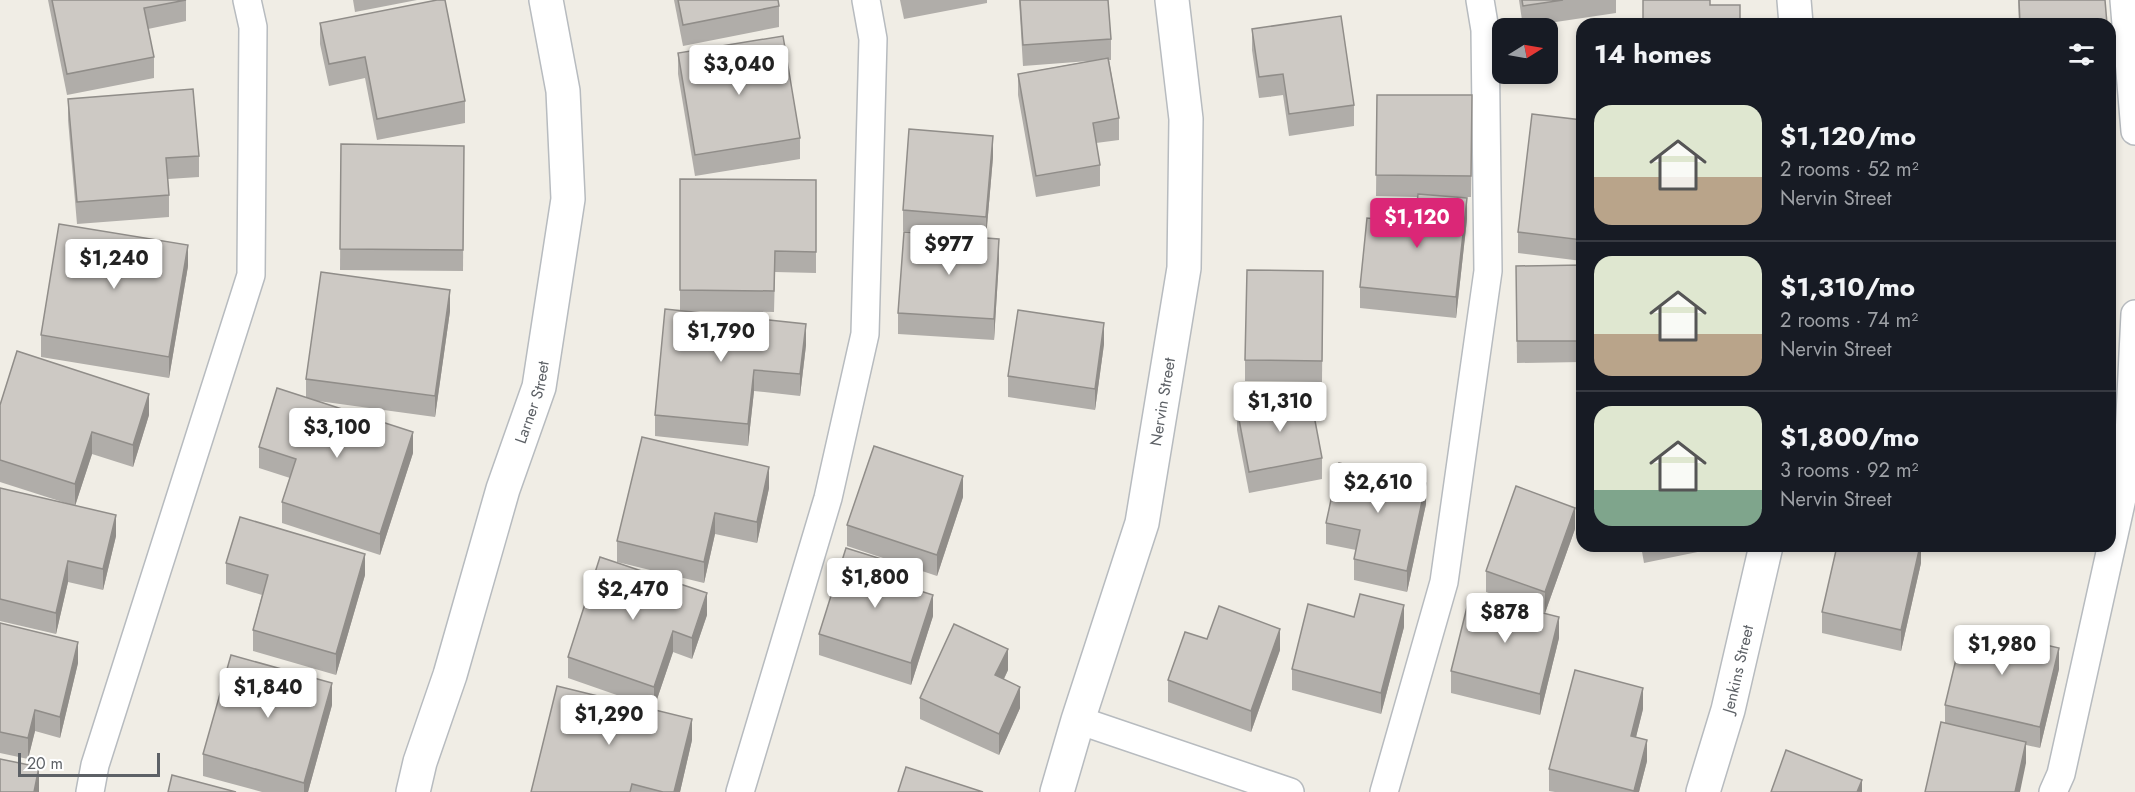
<!DOCTYPE html>
<meta charset="utf-8">
<style>
:root{--surface:#171b24;--page:#242831;--text:#f1f3f6;--muted:#9ea1a6;--line:#363941;--accent:#db2777}
body{margin:0;font-family:Jost,sans-serif;background:var(--page);color:var(--text);height:100vh;display:flex;flex-direction:column;font-size:22px;white-space:nowrap}
*{box-sizing:border-box;margin:0}
p{font-size:20px;color:var(--muted)}
.icon{flex:none;width:33px;height:33px;fill:none;stroke:currentColor;stroke-width:2;stroke-linecap:round;stroke-linejoin:round}
.map{position:relative;flex:1;overflow:hidden}
.sheet{position:absolute;left:1576px;top:18px;width:540px;height:534px;display:flex;flex-direction:column;background:var(--surface);border-radius:18px;box-shadow:0 3px 9px #0003}
.sheet>*{flex:none}
.needle{width:39px;rotate:79deg}
.fabs{position:absolute;left:1492px;top:18px;display:grid;gap:12px}
.fabs a{display:grid;place-items:center;width:66px;height:66px;border-radius:12px;background:var(--surface);box-shadow:0 3px 9px #0003;font-size:30px}
.scale{position:absolute;left:18px;bottom:15px;width:142px;box-sizing:border-box;padding-left:6px;border:3px solid #5d6166;border-top:0;font-size:16px;line-height:21px;white-space:nowrap;color:#5d6166;-webkit-text-stroke:4px #fff;paint-order:stroke}
.price{position:absolute;translate:-50% -51px;padding:0 14px;border-radius:6px;background:#fff;color:#222;font-size:20px;line-height:39px;filter:drop-shadow(0 2px 3px #0008)}
.price::after{content:'';position:absolute;left:50%;top:36px;width:18px;height:14px;margin-left:-9px;background:inherit;clip-path:polygon(0 0,100% 0,50% 100%)}
.price.active{background:var(--accent);color:#fff}
ul{padding:0;list-style:none}
li{display:flex;align-items:center;gap:18px;height:150px;padding:0 18px}
li+li{border-top:2px solid var(--line)}
li span{display:grid;place-items:center;flex:none;width:168px;height:120px;border-radius:18px;color:#555}
li>.icon{margin-inline-start:auto}
span .icon{width:72px;height:72px;fill:#fffc;stroke-width:1}
li b{font-size:26px}
h2{display:flex;justify-content:space-between;align-items:center;height:72px;padding:0 18px;font-size:26px}
.map>svg:first-child{display:block}
</style>
<div class="map">
<svg width="2135" height="792" viewBox="0 0 2135 792">
<rect width="100%" height="100%" fill="#f0ede5"/>
<g fill="none" stroke-linecap="round" stroke-linejoin="round">
<defs>
<g id="service">
<path d="M2124,0L2135,131"/>
<path d="M1078,720L1290,792"/>
<path d="M90,792L95,765L251,275L253,27L247,0"/>
<path d="M740,792L828,498L865,334L873,39L866,0"/>
<path d="M1384,792L1444,582L1488,271L1485,30L1480,0"/>
<path d="M2053,792L2061,774L2127,476L2135,314"/>
</g>
<g id="minor">
<path d="M1794,0L1796,24"/>
<path id="s1" d="M413,792L420,762L450,675L503,489L539,387L568,199L563,91L546,0"/>
<path id="s2" d="M1057,792L1078,720L1142,523L1184,268L1186,119L1172,0"/>
<path id="s3" d="M1703,792L1728,710L1766,546"/>
</g>
</defs>
<use href="#service" stroke="#b7bbbf" stroke-width="30"/>
<use href="#minor" stroke="#b7bbbf" stroke-width="36"/>
<use href="#service" stroke="#fff" stroke-width="27"/>
<use href="#minor" stroke="#fff" stroke-width="33"/>
</g>
<g fill="#b0ada9">
<path d="M48,0H186V21L148,29L154,57V78L67,95Z"/>
<path d="M353,0H417L355,12Z"/>
<path d="M674,0H778L779,6V27L683,46Z"/>
<path d="M900,0H987V3L904,19Z"/>
<path d="M1019,0H1108L1111,39V60H1109L1119,118V140L1096,143L1100,165V186L1036,197L1018,95V74L1089,61L1023,66Z"/>
<path d="M1519,0H1616V13L1523,27Z"/>
<path d="M2018,0L2107,24H2019Z"/>
<path d="M320,23L465,101V123L377,140L365,78L329,86L320,44Z"/>
<path d="M1252,29L1354,105V126L1289,136L1283,95L1259,98L1252,50Z"/>
<path d="M678,53L800,138V159L695,176L678,74Z"/>
<path d="M2110,70L2111,78L2110,99Z"/>
<path d="M1377,95H1472L1471,197H1452L1467,219L1456,318L1360,308V287L1415,223L1417,197L1376,196Z"/>
<path d="M68,99L199,156V177L168,179L169,195V217L77,224L68,120Z"/>
<path d="M1582,120V261L1518,253V232Z"/>
<path d="M341,144L464,146L463,271L340,270Z"/>
<path d="M993,157L986,238L903,231V210Z"/>
<path d="M680,179L816,180V273L775,272L774,312L686,311L806,345L800,396L754,391L748,446L655,436V415L680,311Z"/>
<path d="M999,260L994,340L898,334V313Z"/>
<path d="M1582,265V362L1517,363L1516,266Z"/>
<path d="M188,266L169,378L41,357V335Z"/>
<path d="M1323,271L1322,382L1245,381V360Z"/>
<path d="M450,311L435,417L318,401L413,453L380,555L282,523V502L290,478L259,468V447L306,397V379Z"/>
<path d="M1104,344L1095,410L1008,397V376Z"/>
<path d="M0,405L149,415L133,467L92,454L75,506L0,482Z"/>
<path d="M1237,409L1322,458V479L1249,493L1237,430Z"/>
<path d="M0,488L116,536L103,590L68,582L56,634L0,621Z"/>
<path d="M769,488L757,543L715,534L704,583L617,562V541Z"/>
<path d="M963,497L937,576L847,546V525Z"/>
<path d="M1426,504L1407,592L1354,580V559L1356,550L1326,544V523Z"/>
<path d="M1575,529L1545,613L1486,592V571Z"/>
<path d="M1641,546H1717V548L1644,563Z"/>
<path d="M1921,546V563L1901,651L1822,633V612Z"/>
<path d="M226,563L365,575L336,675L253,651V630L262,595L226,584Z"/>
<path d="M891,581L933,616L911,685L819,655V634Z"/>
<path d="M707,615L692,659L673,652L654,708L568,678V657Z"/>
<path d="M1354,617L1404,627L1381,714L1292,690V669Z"/>
<path d="M0,623L78,663L60,738L35,731L28,759L0,753Z"/>
<path d="M1559,638L1540,715L1451,693V671Z"/>
<path d="M1280,650L1251,732L1168,702V680Z"/>
<path d="M2059,669L2040,748L2026,745V763L1945,723V705Z"/>
<path d="M1008,670L1004,679L1020,708L999,755L920,719V698Z"/>
<path d="M332,705L308,792H262L203,776V754Z"/>
<path d="M1643,709L1636,737L1647,761L1639,792H1555L1549,791V769Z"/>
<path d="M692,740L680,792H531Z"/>
</g>
<g fill="#908d89">
<path d="M993,136V157L986,238V217Z"/>
<path d="M1467,198V219L1456,318V297Z"/>
<path d="M999,239V260L994,340V319Z"/>
<path d="M188,245V266L169,378V357Z"/>
<path d="M2114,273V294L2110,330V309Z"/>
<path d="M450,290V311L435,417V396Z"/>
<path d="M1104,323V344L1095,410V389Z"/>
<path d="M806,324V345L800,396V374Z"/>
<path d="M754,370V391L748,446V424Z"/>
<path d="M149,394V415L133,467V445Z"/>
<path d="M92,432V454L75,506V484Z"/>
<path d="M413,432V453L380,555V534Z"/>
<path d="M769,467V488L757,543V522Z"/>
<path d="M963,476V497L937,576V555Z"/>
<path d="M1426,483V504L1407,592V571Z"/>
<path d="M1575,508V529L1545,613V592Z"/>
<path d="M715,513V534L704,583V562Z"/>
<path d="M116,515V536L103,590V569Z"/>
<path d="M1920,546H1921V563L1901,651V630Z"/>
<path d="M365,554V575L336,675V654Z"/>
<path d="M68,561V582L56,634V613Z"/>
<path d="M891,562V583L885,580Z"/>
<path d="M707,593V615L692,659V638Z"/>
<path d="M933,595V616L911,685V663Z"/>
<path d="M1404,605V627L1381,714V693Z"/>
<path d="M1559,617V638L1540,715V694Z"/>
<path d="M1280,629V650L1251,732V711Z"/>
<path d="M673,631V652L654,708V687Z"/>
<path d="M78,642V663L60,738V717Z"/>
<path d="M2059,648V669L2040,748V727Z"/>
<path d="M1008,649V670L995,697V675Z"/>
<path d="M332,683V705L308,792H304V783Z"/>
<path d="M1020,687V708L999,755V734Z"/>
<path d="M1643,688V709L1631,757V736Z"/>
<path d="M35,710V731L28,759V738Z"/>
<path d="M692,719V740L680,792H674Z"/>
<path d="M1647,740V761L1639,792H1634Z"/>
<path d="M2026,742V763L2020,792H2015Z"/>
<path d="M39,767V792H34Z"/>
<path d="M1862,780V792H1857Z"/>
</g>
<g fill="#cdc9c4" stroke="#908d89" stroke-width="1.5">
<path d="M52,0H186L144,8L154,57L67,74Z"/>
<path d="M437,0H445L465,101L377,119L365,57L329,64L320,23Z"/>
<path d="M678,0H778L779,6L683,25Z"/>
<path d="M1020,0H1108L1111,39L1023,45Z"/>
<path d="M1522,0H1563L1523,6Z"/>
<path d="M1643,0H1710V5H1740V24H1643Z"/>
<path d="M2019,0H2105L2107,24H2020Z"/>
<path d="M1341,16L1354,105L1289,114L1283,74L1259,77L1252,29Z"/>
<path d="M783,36L800,138L695,155L678,53Z"/>
<path d="M1108,58L1119,118L1093,123L1100,165L1036,176L1018,74Z"/>
<path d="M193,89L199,156L166,158L169,195L77,202L68,99Z"/>
<path d="M1377,95H1472L1471,176L1376,175Z"/>
<path d="M1532,114L1582,120V240L1518,232Z"/>
<path d="M909,129L993,136L986,217L903,210Z"/>
<path d="M341,144L464,146L463,250L340,249Z"/>
<path d="M680,179L816,180V252L775,251L774,291L680,290Z"/>
<path d="M1418,194L1467,198L1456,297L1360,287L1367,218L1415,223Z"/>
<path d="M59,224L188,245L169,357L41,335Z"/>
<path d="M904,232L999,239L994,319L898,313Z"/>
<path d="M1582,265V341H1517L1516,266Z"/>
<path d="M1247,270L1323,271L1322,361L1245,360Z"/>
<path d="M321,272L450,290L435,396L306,379Z"/>
<path d="M2110,272L2114,273L2110,309Z"/>
<path d="M665,309L806,324L800,374L754,370L748,424L655,415Z"/>
<path d="M1018,310L1104,323L1095,389L1008,376Z"/>
<path d="M17,351L149,394L133,445L92,432L75,484L0,460V405Z"/>
<path d="M277,388L413,432L380,534L282,502L296,459L259,447Z"/>
<path d="M1310,394L1322,458L1249,472L1237,409Z"/>
<path d="M642,437L769,467L757,522L715,513L704,562L617,541Z"/>
<path d="M874,446L963,476L937,555L847,525Z"/>
<path d="M1339,463L1426,483L1407,571L1354,559L1360,530L1326,523Z"/>
<path d="M1516,486L1575,508L1545,592L1486,571Z"/>
<path d="M0,488L116,515L103,569L68,561L56,613L0,599Z"/>
<path d="M240,517L365,554L336,654L253,630L268,575L226,563Z"/>
<path d="M1837,546H1920L1901,630L1822,612Z"/>
<path d="M846,548L891,562L885,580L933,595L911,663L819,634Z"/>
<path d="M600,557L707,593L692,638L673,631L654,687L568,657Z"/>
<path d="M1360,594L1404,605L1381,693L1292,669L1308,604L1354,617Z"/>
<path d="M1470,595L1559,617L1540,694L1451,671Z"/>
<path d="M1219,606L1280,629L1251,711L1168,680L1185,632L1207,639Z"/>
<path d="M0,623L78,642L60,717L35,710L28,738L0,732Z"/>
<path d="M954,624L1008,649L995,675L1020,687L999,734L920,698Z"/>
<path d="M1964,626L2059,648L2040,727L1945,705Z"/>
<path d="M231,655L332,683L304,783L203,754Z"/>
<path d="M1575,670L1643,688L1631,736L1647,740L1634,791L1549,769Z"/>
<path d="M557,686L692,719L674,792H663L632,784L630,792H531Z"/>
<path d="M1941,722L2026,742L2015,792H1925Z"/>
<path d="M1786,750L1862,780L1857,792H1771Z"/>
<path d="M0,759L39,767L34,792H0Z"/>
<path d="M906,767L983,792H898Z"/>
<path d="M172,775L236,792H168Z"/>
</g>
<g text-anchor="middle" dominant-baseline="central" stroke-width="5" stroke-linejoin="round" paint-order="stroke">
<g font-size="16" fill="#5d6166" stroke="#fff">
<text stroke="none"><textPath href="#s1" startOffset="408">Larner Street</textPath></text>
<text stroke="none"><textPath href="#s2" startOffset="405">Nervin Street</textPath></text>
<text stroke="none"><textPath href="#s3" startOffset="128">Jenkins Street</textPath></text>
</g>
</g>
</svg>
<div class="fabs">
<a><svg class="needle" viewBox="-14 -14 28 28"><path d="M0-13l5 13h-10z" fill="#e53935"/><path d="M0 13l5-13h-10z" fill="#9ea1a6"/></svg></a>
</div>
<div class="scale">20 m</div>
<b class="price" style="left:739px;top:96px">$3,040</b>
<b class="price active" style="left:1417px;top:249px">$1,120</b>
<b class="price" style="left:949px;top:276px">$977</b>
<b class="price" style="left:114px;top:290px">$1,240</b>
<b class="price" style="left:721px;top:363px">$1,790</b>
<b class="price" style="left:1280px;top:433px">$1,310</b>
<b class="price" style="left:337px;top:459px">$3,100</b>
<b class="price" style="left:1378px;top:514px">$2,610</b>
<b class="price" style="left:875px;top:609px">$1,800</b>
<b class="price" style="left:633px;top:621px">$2,470</b>
<b class="price" style="left:1505px;top:644px">$878</b>
<b class="price" style="left:2002px;top:676px">$1,980</b>
<b class="price" style="left:268px;top:719px">$1,840</b>
<b class="price" style="left:609px;top:746px">$1,290</b>
<section class="sheet">
<h2>14 homes<svg class="icon" aria-label="filters" viewBox="0 0 24 24"><path d="M4 7h16M4 17h16"/><circle cx="9" cy="7" r="2"/><circle cx="15" cy="17" r="2"/></svg></h2>
<ul>
<li><span style="background:linear-gradient(#dfe7d0 60%,#b9a48a 0)"><svg class="icon" aria-label="home" viewBox="0 0 24 24"><path d="M3 11l9-7 9 7M6 9v11h12V9"/></svg></span><div><b>$1,120/mo</b><p>2 rooms · 52 m²</p><p>Nervin Street</p></div></li>
<li><span style="background:linear-gradient(#dfe7d0 65%,#b9a48a 0)"><svg class="icon" aria-label="home" viewBox="0 0 24 24"><path d="M3 11l9-7 9 7M6 9v11h12V9"/></svg></span><div><b>$1,310/mo</b><p>2 rooms · 74 m²</p><p>Nervin Street</p></div></li>
<li><span style="background:linear-gradient(#dfe7d0 70%,#7fa58c 0)"><svg class="icon" aria-label="home" viewBox="0 0 24 24"><path d="M3 11l9-7 9 7M6 9v11h12V9"/></svg></span><div><b>$1,800/mo</b><p>3 rooms · 92 m²</p><p>Nervin Street</p></div></li>
</ul>
</section>
</div>
